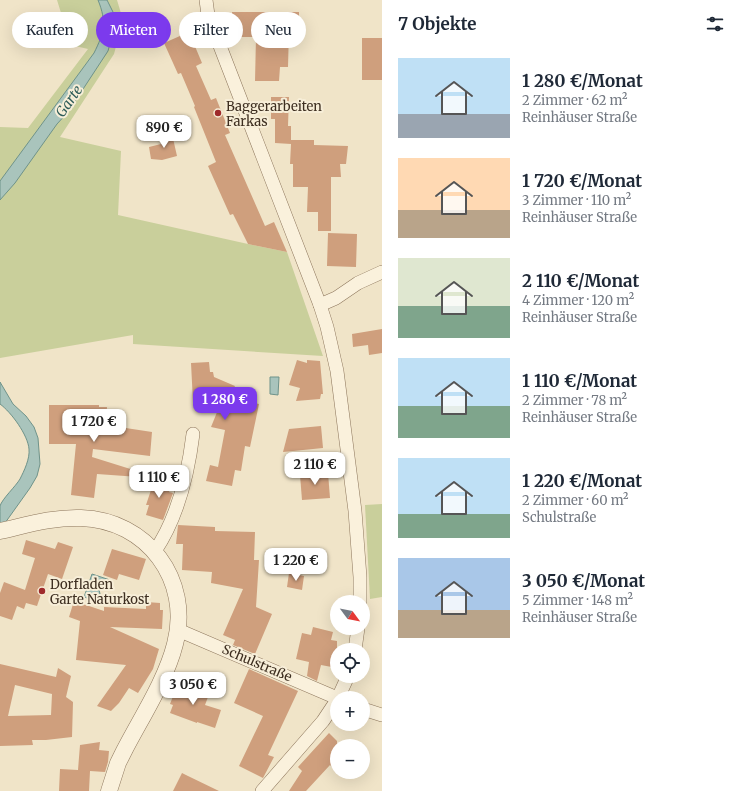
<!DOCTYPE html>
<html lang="de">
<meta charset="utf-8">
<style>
:root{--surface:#fff;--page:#f6f6f7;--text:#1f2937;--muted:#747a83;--accent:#7c3aed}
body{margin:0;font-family:Merriweather,serif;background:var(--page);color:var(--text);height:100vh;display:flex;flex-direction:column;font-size:15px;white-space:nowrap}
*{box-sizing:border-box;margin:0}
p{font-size:13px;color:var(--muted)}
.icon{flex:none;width:22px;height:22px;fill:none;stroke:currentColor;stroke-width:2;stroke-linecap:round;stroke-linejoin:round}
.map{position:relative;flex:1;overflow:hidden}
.sheet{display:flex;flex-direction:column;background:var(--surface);width:360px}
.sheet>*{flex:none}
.hud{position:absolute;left:12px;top:12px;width:310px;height:36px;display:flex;gap:8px}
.needle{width:26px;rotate:122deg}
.tools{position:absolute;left:330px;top:595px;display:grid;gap:8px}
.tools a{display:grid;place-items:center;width:40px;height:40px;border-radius:50%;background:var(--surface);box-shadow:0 4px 16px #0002;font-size:20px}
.price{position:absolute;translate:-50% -34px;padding:0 9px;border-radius:8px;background:#fff;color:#222;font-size:13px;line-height:26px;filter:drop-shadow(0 1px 2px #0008)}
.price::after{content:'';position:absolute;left:50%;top:24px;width:12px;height:9px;margin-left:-6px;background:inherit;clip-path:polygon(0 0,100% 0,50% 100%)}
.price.current{background:var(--accent);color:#fff}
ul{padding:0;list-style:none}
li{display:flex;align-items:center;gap:12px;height:100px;padding:0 16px}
li span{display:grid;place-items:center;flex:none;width:112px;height:80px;border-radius:0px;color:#555}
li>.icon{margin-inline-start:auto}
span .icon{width:48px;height:48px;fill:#fffc;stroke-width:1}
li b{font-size:17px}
h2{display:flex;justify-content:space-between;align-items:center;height:48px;padding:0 16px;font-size:17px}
.pill{padding:0 14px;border-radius:18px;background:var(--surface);box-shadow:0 4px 16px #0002;font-size:14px;line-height:36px}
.pill.current{background:var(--accent);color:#fff}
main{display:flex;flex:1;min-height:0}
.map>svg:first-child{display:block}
</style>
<main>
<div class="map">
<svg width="382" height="791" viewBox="0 0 382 791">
<rect width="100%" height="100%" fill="#f0e4c8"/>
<g fill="#c9cf9b">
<path d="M57,0H117L123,20L114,54L60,137L121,151L118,215L248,244L287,252L323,356L133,344V335L0,358V127L28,128L88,49L71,45Z"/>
<path d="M382,504V597L370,599L365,505Z"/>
</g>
<g fill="#a9c4bc" stroke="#6f938a">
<path d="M98,0H107L114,14V29L108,51L68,112L57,124L15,183L0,200V181L94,53C104,33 107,22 98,0Z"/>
<path d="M270,377H279L278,395L270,394Z"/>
<path d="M0,382L13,404L26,416L34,427L38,438L40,464L37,476L30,488L0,530C0,523 0,513 0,506C2,499 16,486 20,479C24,471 30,459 29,449C28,435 11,412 0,404Z"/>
<path d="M92,574L110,580L109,582L98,585L102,603L84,597Z"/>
</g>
<g fill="#cf9f7d" fill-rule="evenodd">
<path d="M232,12H299V30H289L288,67H280L279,81H255L256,37H237V25H232Z"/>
<path d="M189,32L202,63L196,66L211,100L216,98L230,133L225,135L265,226L274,222L287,252L248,244L233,214L230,215L208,166L216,162L194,107L195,106L181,73L178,74L164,43Z"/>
<rect x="362" y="38" width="20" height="42"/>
<path d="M271,97H289L288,126H291V140H314V145L348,146L346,164H340L341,177H331V231H318V212H307L308,187H293V164H290L291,144L275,143V119H271Z"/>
<path d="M172,134L177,156L162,160L151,159L149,147L161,144L159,139Z"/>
<path d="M328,233L357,234L356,267L327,266Z"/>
<path d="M382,329V353L369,355L368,345L353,347L352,334Z"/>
<path d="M297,360L307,363V360L320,361L323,394H321L320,399L296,401L300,388L289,385Z"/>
<path d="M209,362L210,372H213L214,377L235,386L230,398L259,404L250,447L245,446L241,471L235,470L232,486L206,481L210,465L218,467L225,430L211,427L222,400L193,402L191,363Z"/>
<path d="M49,405H99V407H107L106,425L152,432L150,456L93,449L92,457L140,472L139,477L97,474L94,498L71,495L76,444H49Z"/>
<path d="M321,426L323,448L283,452L289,429Z"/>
<path d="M328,473L330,498L302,500L300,475Z"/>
<path d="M155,478L172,483L169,492L173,493L163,520L146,515L149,505H146Z"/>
<path d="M178,525L215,527V531L255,532L254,560H259L256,607L272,614L255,654L233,645L235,640L223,635L243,589L211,583L212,572L182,570L183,544H176Z"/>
<path d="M26,540L55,549L58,542L73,547L62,579L48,574L37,606L26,603L24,609L17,606L12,620L0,616V593L4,582L25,590L35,558L22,554Z"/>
<path d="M112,549L146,559L139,580L119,574L117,580L103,575Z"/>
<path d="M289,573L304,576L302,590L287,587Z"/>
<path d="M74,601L104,611V607L146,609V602L160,603V610H163L162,629L110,627L159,649L153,669L138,693L129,688L119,703L111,711L97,706L126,665L76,660L80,621L69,617Z"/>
<path d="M313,627L333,632L331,640L337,641V668L321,665L317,681L307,676L309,662L296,659L302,633L311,635Z"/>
<path d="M0,664L56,677L58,668L71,676L66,697L73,702L72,737L46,740H32L33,745L0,746ZM15,685L52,694L51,715L8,716Z"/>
<path d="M249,669L298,691L268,755L274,757L263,778L239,766L263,716L234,703Z"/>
<path d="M179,681L203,691L202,694L208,697L205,705L221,710L215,728L197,722V723L170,713L173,705L170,704Z"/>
<path d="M329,733L337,741V772L330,765L306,791H289L302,771L298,767Z"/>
<path d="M100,742L99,750L109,751L108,762L105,772L90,771L89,791H59L60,769L78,770L80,745Z"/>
<path d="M182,773L188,776L219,791H173Z"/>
</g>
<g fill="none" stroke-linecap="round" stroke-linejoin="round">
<defs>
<g id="minor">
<path d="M206,0L208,15L320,305L327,327L337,371L355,511L360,577V602"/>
<path d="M320,305L336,298L358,283L382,272"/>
<path d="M155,551C178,517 188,475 193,434"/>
<path d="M178,630L337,698"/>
<path d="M355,650L358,628"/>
<path d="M338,698L348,676"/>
<path d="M363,709L382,715"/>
<path d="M262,791L323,721L337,700"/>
</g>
<path id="tertiary" d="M0,531C27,525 53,517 81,518C147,520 192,580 175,644C166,680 141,718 124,751L118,763L109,791"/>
</defs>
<use href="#minor" stroke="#8d765c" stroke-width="14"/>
<use href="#tertiary" stroke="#8d765c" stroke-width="17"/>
<use href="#minor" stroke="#faf1dc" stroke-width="13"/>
<use href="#tertiary" stroke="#faf1dc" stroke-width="16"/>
</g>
<g fill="#9e2a2b" stroke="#f7eed8" stroke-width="1.5">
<circle cx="218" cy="113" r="4"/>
<circle cx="42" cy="591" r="4"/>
</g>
<g text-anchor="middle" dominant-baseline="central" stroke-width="4" stroke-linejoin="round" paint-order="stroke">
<g font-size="13" fill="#3d2e20" stroke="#f7eed8" text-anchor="start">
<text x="226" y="106">Baggerarbeiten<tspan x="226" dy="15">Farkas</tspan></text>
<text x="50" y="584">Dorfladen<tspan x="50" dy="15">Garte Naturkost</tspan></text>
</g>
<g font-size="13" fill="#3d2e20" stroke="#f7eed8">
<text transform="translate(257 663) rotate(23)">Schulstraße</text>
</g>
<g font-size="14" font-style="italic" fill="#2f5d5a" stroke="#f7eed8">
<text transform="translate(69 101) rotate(-55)">Garte</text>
</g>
</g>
</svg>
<div class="tools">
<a><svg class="needle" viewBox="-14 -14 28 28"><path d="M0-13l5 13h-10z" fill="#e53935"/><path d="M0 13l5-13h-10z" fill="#747a83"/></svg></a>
<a><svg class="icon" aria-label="locate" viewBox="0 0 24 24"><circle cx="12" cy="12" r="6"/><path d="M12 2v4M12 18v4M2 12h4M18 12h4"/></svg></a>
<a>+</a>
<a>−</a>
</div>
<b class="price" style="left:164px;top:149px">890 €</b>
<b class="price current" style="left:225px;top:421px">1 280 €</b>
<b class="price" style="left:94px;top:443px">1 720 €</b>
<b class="price" style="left:315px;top:486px">2 110 €</b>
<b class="price" style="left:159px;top:499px">1 110 €</b>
<b class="price" style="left:296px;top:582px">1 220 €</b>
<b class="price" style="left:193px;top:706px">3 050 €</b>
<div class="hud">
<a class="pill">Kaufen</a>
<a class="pill current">Mieten</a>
<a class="pill">Filter</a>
<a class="pill">Neu</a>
</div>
</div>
<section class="sheet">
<h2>7 Objekte<svg class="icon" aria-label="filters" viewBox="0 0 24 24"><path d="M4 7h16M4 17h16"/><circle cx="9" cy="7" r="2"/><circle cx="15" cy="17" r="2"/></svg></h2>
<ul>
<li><span style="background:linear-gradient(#bfe0f5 70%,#9aa5b1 0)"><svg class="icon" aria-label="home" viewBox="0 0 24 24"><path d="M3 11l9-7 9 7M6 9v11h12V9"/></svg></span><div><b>1 280 €/Monat</b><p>2 Zimmer · 62 m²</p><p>Reinhäuser Straße</p></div></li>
<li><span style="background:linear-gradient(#ffd9b3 65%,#b9a48a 0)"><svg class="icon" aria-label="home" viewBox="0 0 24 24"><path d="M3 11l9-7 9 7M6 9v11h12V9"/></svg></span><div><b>1 720 €/Monat</b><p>3 Zimmer · 110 m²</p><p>Reinhäuser Straße</p></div></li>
<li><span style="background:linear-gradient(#dfe7d0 60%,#7fa58c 0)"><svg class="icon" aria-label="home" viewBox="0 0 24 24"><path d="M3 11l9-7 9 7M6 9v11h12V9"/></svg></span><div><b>2 110 €/Monat</b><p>4 Zimmer · 120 m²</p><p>Reinhäuser Straße</p></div></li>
<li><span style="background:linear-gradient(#bfe0f5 60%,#7fa58c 0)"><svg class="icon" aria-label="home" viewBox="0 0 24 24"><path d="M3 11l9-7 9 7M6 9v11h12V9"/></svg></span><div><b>1 110 €/Monat</b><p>2 Zimmer · 78 m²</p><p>Reinhäuser Straße</p></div></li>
<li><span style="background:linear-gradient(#bfe0f5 70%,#7fa58c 0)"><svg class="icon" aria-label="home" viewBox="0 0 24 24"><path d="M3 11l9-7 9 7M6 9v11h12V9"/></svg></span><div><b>1 220 €/Monat</b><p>2 Zimmer · 60 m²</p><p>Schulstraße</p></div></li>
<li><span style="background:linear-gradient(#a9c7e8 65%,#b9a48a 0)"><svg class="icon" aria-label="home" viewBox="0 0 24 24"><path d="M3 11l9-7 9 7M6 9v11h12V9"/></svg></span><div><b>3 050 €/Monat</b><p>5 Zimmer · 148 m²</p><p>Reinhäuser Straße</p></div></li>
</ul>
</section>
</main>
